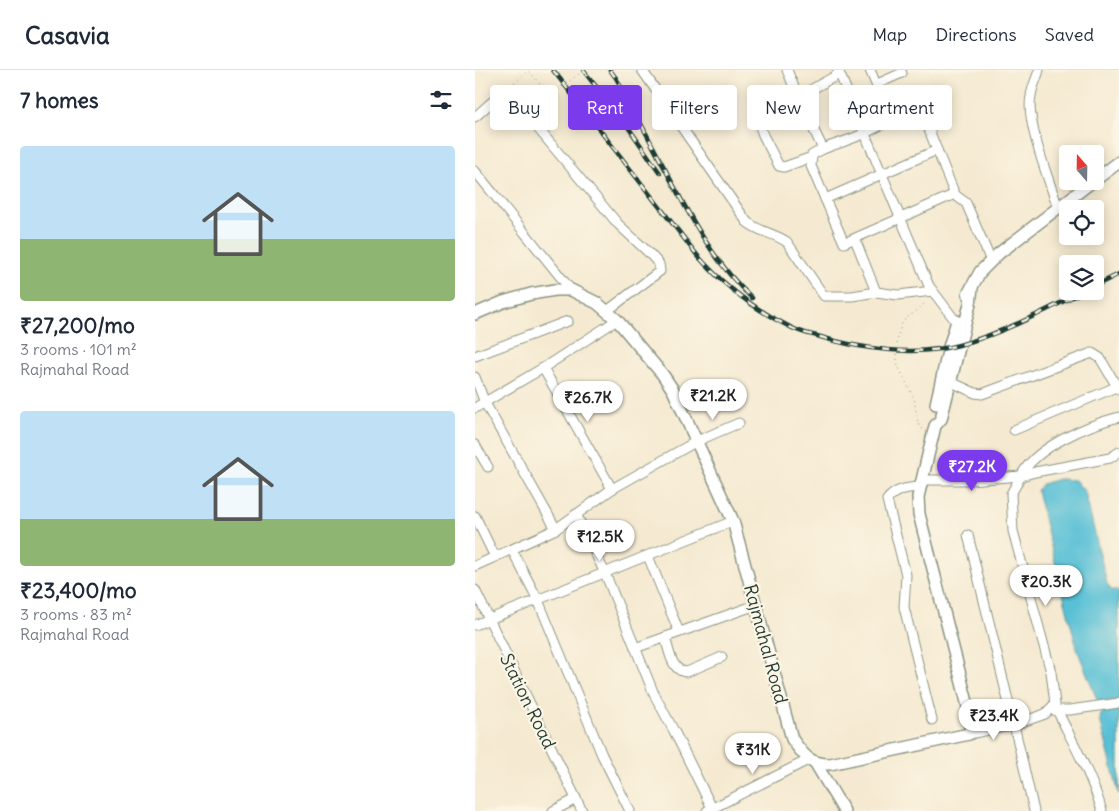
<!DOCTYPE html>
<meta charset="utf-8">
<style>
:root{--surface:#fff;--page:#f2f2f3;--text:#1f2937;--muted:#747a83;--line:#e0e1e3;--accent:#7c3aed}
body{margin:0;font-family:Delius,sans-serif;background:var(--page);color:var(--text);height:100vh;display:flex;flex-direction:column;font-size:19px;white-space:nowrap}
*{box-sizing:border-box;margin:0}
p{font-size:16px;color:var(--muted)}
.icon{flex:none;width:28px;height:28px;fill:none;stroke:currentColor;stroke-width:2;stroke-linecap:round;stroke-linejoin:round}
.map{position:relative;flex:1;overflow:hidden}
.side{display:flex;flex-direction:column;background:var(--surface);width:475px}
.side>*{flex:none}
.banner{position:absolute;left:15px;top:15px;width:475px;height:45px;display:flex;gap:10px}
.needle{width:32px;rotate:340deg}
.tools{position:absolute;left:584px;top:75px;display:grid;gap:10px}
.tools a{display:grid;place-items:center;width:45px;height:45px;border-radius:5px;background:var(--surface);box-shadow:0 2px 12px #0003;font-size:25px}
.price{position:absolute;translate:-50% -42px;padding:0 11px;border-radius:18px;background:#fff;color:#222;font-size:16px;line-height:32px;filter:drop-shadow(0 1px 2px #0008)}
.price::after{content:'';position:absolute;left:50%;top:30px;width:15px;height:11px;margin-left:-8px;background:inherit;clip-path:polygon(0 0,100% 0,50% 100%)}
.price.selected{background:var(--accent);color:#fff}
ul{padding:0;list-style:none}
li{display:grid;align-content:center;gap:10px;height:265px;padding:0 20px}
li span{display:grid;place-items:center;height:155px;border-radius:5px;color:#555}
li>.icon{margin-inline-start:auto}
span .icon{width:90px;height:90px;fill:#fffc;stroke-width:1}
li b{font-size:21px}
h2{display:flex;justify-content:space-between;align-items:center;height:60px;padding:0 20px;font-size:21px}
.chip{padding:0 18px;border-radius:5px;background:var(--surface);box-shadow:0 2px 12px #0003;font-size:18px;line-height:45px}
.chip.selected{background:var(--accent);color:#fff}
header{display:flex;align-items:center;gap:30px;box-sizing:border-box;height:70px;padding:0 25px;background:var(--surface);border-bottom:1px solid var(--line)}
header strong{font-size:24px}
nav{display:flex;gap:28px;margin-inline-start:auto;font-size:18px}
main{display:flex;flex:1;min-height:0}
.map>svg:first-child{display:block}
</style>
<header>
<strong>Casavia</strong>
<nav><a>Map</a><a>Directions</a><a>Saved</a></nav>
</header>
<main>
<section class="side">
<h2>7 homes<svg class="icon" aria-label="filters" viewBox="0 0 24 24"><path d="M4 7h16M4 17h16"/><circle cx="9" cy="7" r="2"/><circle cx="15" cy="17" r="2"/></svg></h2>
<ul>
<li><span style="background:linear-gradient(#bfe0f5 60%,#8fb573 0)"><svg class="icon" aria-label="home" viewBox="0 0 24 24"><path d="M3 11l9-7 9 7M6 9v11h12V9"/></svg></span><div><b>₹27,200/mo</b><p>3 rooms · 101 m²</p><p>Rajmahal Road</p></div></li>
<li><span style="background:linear-gradient(#bfe0f5 70%,#8fb573 0)"><svg class="icon" aria-label="home" viewBox="0 0 24 24"><path d="M3 11l9-7 9 7M6 9v11h12V9"/></svg></span><div><b>₹23,400/mo</b><p>3 rooms · 83 m²</p><p>Rajmahal Road</p></div></li>
</ul>
</section>
<div class="map">
<svg width="644" height="741" viewBox="0 0 644 741">
<rect width="100%" height="100%" fill="#fcf5e5"/>
<filter id="ink" filterUnits="userSpaceOnUse"><feTurbulence type="fractalNoise" baseFrequency=".02" numOctaves="2"/><feDisplacementMap in="SourceGraphic" scale="10" xChannelSelector="R" yChannelSelector="G"/><feConvolveMatrix kernelMatrix="1 2 1 2 8 2 1 2 1" color-interpolation-filters="sRGB"/></filter>
<filter id="wash" filterUnits="userSpaceOnUse"><feTurbulence type="fractalNoise" baseFrequency=".0096" numOctaves="4" result="noise"/><feDisplacementMap in="SourceGraphic" scale="20" xChannelSelector="R" yChannelSelector="G"/><feGaussianBlur stdDeviation="1.12" result="paint"/><feColorMatrix in="noise" values="0 0 0 0 0 0 0 0 0 0 0 0 0 0 0 0 0 1.4 0 .05"/><feComposite in="paint" operator="in"/></filter>
<g filter="url(#wash)">
<rect width="100%" height="100%" fill="#f5ead1"/>
<g fill="#58c0d5" stroke="#3c7e84">
<path d="M584,409L600,410L610,422L632,514L636,520L644,521V630L623,632L602,579L562,421L567,414Z"/>
<path d="M644,638V725L625,649C625,639 636,639 644,638Z"/>
</g>
</g>
<g filter="url(#ink)">
<g fill="none" stroke-linecap="round" stroke-linejoin="round">
<defs>
<g id="minor">
<path d="M167,0L272,152C284,162 299,163 312,172L349,226H377L401,222L423,225L458,221"/>
<path d="M312,0L323,27L348,79C361,74 375,70 388,64C400,59 429,41 442,43C446,43 448,47 450,50L480,125L491,133L516,191"/>
<path d="M363,0L454,216L482,253"/>
<path d="M395,0L416,50"/>
<path d="M564,0C562,8 557,17 556,26C550,51 575,112 583,138"/>
<path d="M402,14L427,3"/>
<path d="M0,47L29,21"/>
<path d="M55,49L143,154L175,184L184,194L185,201L132,241"/>
<path d="M348,79L337,85L336,96L369,173L480,124"/>
<path d="M337,87L309,97L304,96L288,65L281,45L284,42L323,27L364,4"/>
<path d="M0,101L96,220"/>
<path d="M350,129L462,80"/>
<path d="M380,169L401,222"/>
<path d="M0,286L93,251"/>
<path d="M68,298L137,419"/>
<path d="M0,307L10,333L81,459"/>
<path d="M474,311L500,323L507,324L617,283L625,288L644,320"/>
<path d="M0,338L68,298L142,250"/>
<path d="M539,360L641,317"/>
<path d="M0,375L13,397"/>
<path d="M447,410H495L546,406C560,377 613,355 644,347"/>
<path d="M444,417C432,418 420,419 412,430L431,505L429,537L457,650"/>
<path d="M101,444L130,503L179,624L199,661L237,738"/>
<path d="M0,446L20,487"/>
<path d="M493,465L539,655L494,664"/>
<path d="M37,480L63,530L127,685L155,741"/>
<path d="M173,486L204,562"/>
<path d="M0,496L81,459L137,419L222,371L264,353"/>
<path d="M0,520L107,741"/>
<path d="M0,555L258,451"/>
<path d="M190,567C194,579 196,602 212,602L247,587"/>
<path d="M160,578L281,535"/>
<path d="M579,640H595L644,633"/>
<path d="M582,640C598,673 617,706 627,741"/>
<path d="M78,741L101,729"/>
<path d="M232,741L335,689"/>
<path d="M559,741L539,655L570,644L580,634L576,602L538,461L536,424L546,406L560,402L635,388L644,382"/>
</g>
<g id="major">
<path d="M620,110L644,92"/>
<path d="M493,224L505,202L523,184L618,111"/>
<path d="M0,244L28,232L56,224L80,220H96L122,233L142,250L188,305L198,320L258,451L317,669C329,686 334,694 355,694L494,664L497,652L444,444L443,427L460,356L466,349L495,234L497,218"/>
<path d="M461,334L474,277L482,251"/>
<path d="M341,694L369,741"/>
</g>
</defs>
<use href="#minor" stroke="#8a9482" stroke-width="11"/>
<use href="#major" stroke="#8a9482" stroke-width="14"/>
<g stroke="#8a9482" stroke-width="1" stroke-dasharray="1 4" stroke-linecap="butt">
<path d="M81,0L92,13"/>
<path d="M35,16L54,1L75,26"/>
<path d="M422,274C426,240 435,252 450,232"/>
<path d="M421,284L423,296L439,328L443,353L446,358L450,360"/>
</g>
<use href="#minor" stroke="#fff" stroke-width="9"/>
<use href="#major" stroke="#fff" stroke-width="11"/>
<defs>
<g id="rail">
<path d="M78,0L222,185C249,216 280,240 317,258C325,262 334,264 342,266C385,279 440,287 484,275C528,263 568,242 609,221"/>
<path d="M108,0L153,57L185,103"/>
<path d="M135,0L141,8C158,38 174,69 190,99C214,145 239,193 277,228"/>
<path d="M620,216L644,204"/>
</g>
</defs>
<use href="#rail" stroke="#1f3d34" stroke-width="4.5"/>
<use href="#rail" stroke="#fcf5e5" stroke-width="2.5" stroke-dasharray="8" stroke-linecap="butt"/>
<path stroke="#8a9482" stroke-width="1" stroke-dasharray="1 4" stroke-linecap="butt" d="M75,26L109,0"/>
</g>
</g>
<g text-anchor="middle" dominant-baseline="central" stroke-width="4.5" stroke-linejoin="round" paint-order="stroke">
<g font-size="18" fill="#1f3d34" stroke="#fcf5e5">
<text transform="translate(291 574) rotate(75)">Rajmahal Road</text>
<text transform="translate(53 631) rotate(64)">Station Road</text>
</g>
</g>
</svg>
<div class="tools">
<a><svg class="needle" viewBox="-14 -14 28 28"><path d="M0-13l5 13h-10z" fill="#e53935"/><path d="M0 13l5-13h-10z" fill="#747a83"/></svg></a>
<a><svg class="icon" aria-label="locate" viewBox="0 0 24 24"><circle cx="12" cy="12" r="6"/><path d="M12 2v4M12 18v4M2 12h4M18 12h4"/></svg></a>
<a><svg class="icon" aria-label="layers" viewBox="0 0 24 24"><path d="M12 4l9 5-9 5-9-5zM3 14l9 5 9-5"/></svg></a>
</div>
<b class="price" style="left:238px;top:351px">₹21.2K</b>
<b class="price" style="left:113px;top:353px">₹26.7K</b>
<b class="price selected" style="left:497px;top:422px">₹27.2K</b>
<b class="price" style="left:125px;top:492px">₹12.5K</b>
<b class="price" style="left:571px;top:537px">₹20.3K</b>
<b class="price" style="left:519px;top:671px">₹23.4K</b>
<b class="price" style="left:278px;top:705px">₹31K</b>
<div class="banner">
<a class="chip">Buy</a>
<a class="chip selected">Rent</a>
<a class="chip">Filters</a>
<a class="chip">New</a>
<a class="chip">Apartment</a>
</div>
</div>
</main>
